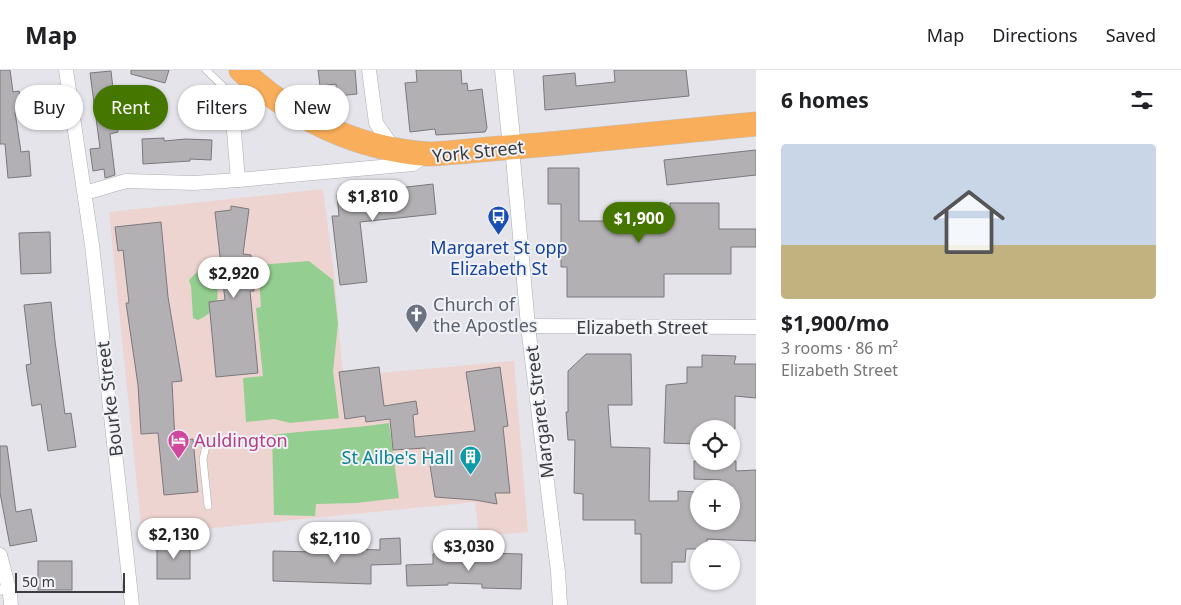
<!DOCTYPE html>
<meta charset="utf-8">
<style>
:root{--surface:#fff;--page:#f6f6f6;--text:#202124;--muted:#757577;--line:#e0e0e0;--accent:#447600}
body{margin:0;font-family:"Noto Sans",sans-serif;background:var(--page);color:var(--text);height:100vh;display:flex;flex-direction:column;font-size:19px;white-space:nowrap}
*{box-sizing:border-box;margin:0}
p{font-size:16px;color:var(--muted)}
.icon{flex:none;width:28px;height:28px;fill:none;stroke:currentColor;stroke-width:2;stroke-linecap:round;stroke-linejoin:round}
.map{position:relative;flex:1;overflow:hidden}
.drawer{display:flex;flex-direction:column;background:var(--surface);width:425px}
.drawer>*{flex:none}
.banner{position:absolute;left:15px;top:15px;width:475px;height:45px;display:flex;gap:10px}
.buttons{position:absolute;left:690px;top:350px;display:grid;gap:10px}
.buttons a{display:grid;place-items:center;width:50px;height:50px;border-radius:50%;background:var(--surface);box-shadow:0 1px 4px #0004;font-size:25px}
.scale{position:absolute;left:15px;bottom:12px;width:110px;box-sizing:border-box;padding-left:5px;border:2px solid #3c3c3e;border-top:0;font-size:14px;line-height:18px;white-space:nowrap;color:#3c3c3e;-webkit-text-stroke:4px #f1f2f7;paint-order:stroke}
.price{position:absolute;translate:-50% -42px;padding:0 11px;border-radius:18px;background:#fff;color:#222;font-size:16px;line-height:32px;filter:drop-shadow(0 1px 2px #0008)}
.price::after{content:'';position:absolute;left:50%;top:30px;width:15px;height:11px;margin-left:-8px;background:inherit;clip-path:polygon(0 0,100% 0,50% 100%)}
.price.on{background:var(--accent);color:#fff}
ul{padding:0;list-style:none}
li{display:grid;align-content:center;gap:10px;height:265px;padding:0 25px}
li span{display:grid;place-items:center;height:155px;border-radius:5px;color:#555}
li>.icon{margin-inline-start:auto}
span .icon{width:90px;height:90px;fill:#fffc;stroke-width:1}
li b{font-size:21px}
h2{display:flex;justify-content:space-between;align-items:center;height:60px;padding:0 25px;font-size:21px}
.chip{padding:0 18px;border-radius:22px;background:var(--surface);box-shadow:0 1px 4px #0004;font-size:18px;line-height:45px}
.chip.on{background:var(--accent);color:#fff}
header{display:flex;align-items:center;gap:30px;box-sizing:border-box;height:70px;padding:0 25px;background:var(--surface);border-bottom:1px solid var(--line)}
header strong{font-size:24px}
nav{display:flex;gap:28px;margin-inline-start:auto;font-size:18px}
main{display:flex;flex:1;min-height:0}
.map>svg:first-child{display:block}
</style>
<header>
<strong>Map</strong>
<nav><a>Map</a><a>Directions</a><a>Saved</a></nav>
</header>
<main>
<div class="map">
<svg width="756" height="535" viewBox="0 0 756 535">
<rect width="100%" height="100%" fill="#e4e4ea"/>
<path fill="#eed4d0" d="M323,119L335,211L342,297L347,306L514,291L528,462L479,466L475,432L142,465L109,142Z"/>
<g fill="#94ce90">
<path d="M309,191L333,210L338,254L333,301L339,348L290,353L274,349L246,352L243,308L263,306L256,238L261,237L258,195Z"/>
<path d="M201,198L215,202C218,225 223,238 198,250L193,248L191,216L189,210Z"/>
<path d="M389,353L399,428L356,433L316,434L315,446L274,445L272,365C311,360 350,359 389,353Z"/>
</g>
<g fill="#b3b0b4" stroke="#7b787c">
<path d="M0,0H10L13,22L19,21L23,41L15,42L21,82L29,81L31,106L8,108L5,74H0Z"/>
<path d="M131,0H169L165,13L131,4Z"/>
<path d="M318,0H355L357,24L337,26L336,14L320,16Z"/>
<path d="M416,0H461L462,14L467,13L468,21L482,19L487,58L485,62L436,65L435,59L410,62L405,13L417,12Z"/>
<path d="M614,0H686L689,26L545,40L543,6L575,3L576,16L615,12Z"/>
<path d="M111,1L118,62L110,64L115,105L105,108L104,99L93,101L90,79L100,78L90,3Z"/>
<path d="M207,20L208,42L188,44L186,21Z"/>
<path d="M164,68V71L186,69L212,70L211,90L190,89V91L143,94L142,69Z"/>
<path d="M756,80V105L667,115L664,90Z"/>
<path d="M548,98H579V151H614V142H670V133H719V159H756V177H731V204H664V227H567V197H561V134H548Z"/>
<path d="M433,114L436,144L360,152L367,212L340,215L332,146H339L337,125Z"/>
<path d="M231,136L249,139L243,184L251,185L254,221H250L258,303L216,307L209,232L225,230L215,142L231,140Z"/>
<path d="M161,152L168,227L182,311L172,312L175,371L193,369L198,422L164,425L158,363L141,364L138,315L126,233H129L123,180L118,181L115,157Z"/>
<path d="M50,162L51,203L21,204L19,163Z"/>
<path d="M51,232L55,271L65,344L71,343L76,377L48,381L41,334L32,336L26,295L31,294L24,235Z"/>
<path d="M586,284H631L632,335H608L611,377L650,378L649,431H678V421L699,422V451H731V419H721V410L694,409V391H736V401L756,400V471L707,469V479H686L685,492H672V513H641V464H635V450H583V424L574,423L575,370H568L566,342H568V301Z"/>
<path d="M702,285L736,286L734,294H756V328L735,326V359H699V374L664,373L666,315L687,313V297H702Z"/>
<path d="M379,297L384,336L416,331L418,344L413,345L415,367L475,361L466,302L500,297L508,356L503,357L510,423H495L497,434L475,430L435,427L428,383H425V378L393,380L390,349L366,352L365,346L345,349L339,302Z"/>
<path d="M0,376H7L16,442L31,439L37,471L10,476L0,423Z"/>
<path d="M400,468L401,494L371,495V514L273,511V481L316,482V478L380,480V469Z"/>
<rect x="157" y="472" width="33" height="37"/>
<path d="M483,483L522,484L521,519L482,518V514L448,513V515L407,516L406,495L433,494V484H448V490L483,491Z"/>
<rect x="38" y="491" width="34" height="29"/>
</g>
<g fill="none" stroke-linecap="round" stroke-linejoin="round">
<defs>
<g id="service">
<path d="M206,0L226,19L229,27"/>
<path d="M206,376L203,389L208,436"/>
<path d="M0,519L1,521"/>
</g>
<g id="minor">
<path d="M66,0L92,175L132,535"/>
<path d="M369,0L376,53L394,79"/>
<path d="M229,27L232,37L238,110"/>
<path d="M512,77L528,256L558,502L560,535"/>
<path d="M85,123L126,111L194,113L238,110L413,94L429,84"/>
<path d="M528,256L756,257"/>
<path d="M0,485L10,523L11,535"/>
</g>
<path id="tertiary" d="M504,0L512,77"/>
<path id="trunk" d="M241,0C292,48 357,79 428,84C441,84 456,82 469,81C499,78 530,76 560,73C625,67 691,60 756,54"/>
</defs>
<use href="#service" stroke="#acadb2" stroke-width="8"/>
<use href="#minor" stroke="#acadb2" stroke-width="15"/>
<use href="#tertiary" stroke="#acadb2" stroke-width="19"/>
<use href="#trunk" stroke="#c1c1c1" stroke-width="25"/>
<use href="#service" stroke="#fff" stroke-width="7"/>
<use href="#minor" stroke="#fff" stroke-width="14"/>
<use href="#tertiary" stroke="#fff" stroke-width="18"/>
<use href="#trunk" stroke="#f8ae5a" stroke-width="24"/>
</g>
<defs>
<symbol id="bus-pin" viewBox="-11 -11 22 30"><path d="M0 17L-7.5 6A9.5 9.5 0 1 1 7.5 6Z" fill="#1a4fb4" stroke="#f1f2f7"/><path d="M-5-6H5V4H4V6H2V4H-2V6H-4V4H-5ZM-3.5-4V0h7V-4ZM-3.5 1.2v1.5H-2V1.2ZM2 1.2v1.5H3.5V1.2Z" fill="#fff"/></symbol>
<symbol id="church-pin" viewBox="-11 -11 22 30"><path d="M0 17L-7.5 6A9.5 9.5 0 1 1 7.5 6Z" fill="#6b7280" stroke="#f1f2f7"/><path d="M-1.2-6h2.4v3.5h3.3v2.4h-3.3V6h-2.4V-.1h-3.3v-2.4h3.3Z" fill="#fff"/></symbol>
<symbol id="hotel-pin" viewBox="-11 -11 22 30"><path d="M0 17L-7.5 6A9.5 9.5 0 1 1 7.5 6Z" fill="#d1479c" stroke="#f1f2f7"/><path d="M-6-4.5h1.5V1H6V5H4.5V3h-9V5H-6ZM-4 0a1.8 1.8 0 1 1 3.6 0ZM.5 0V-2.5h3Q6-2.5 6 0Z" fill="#fff"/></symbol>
<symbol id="building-pin" viewBox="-11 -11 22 30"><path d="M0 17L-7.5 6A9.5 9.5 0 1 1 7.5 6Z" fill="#0f9aa8" stroke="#f1f2f7"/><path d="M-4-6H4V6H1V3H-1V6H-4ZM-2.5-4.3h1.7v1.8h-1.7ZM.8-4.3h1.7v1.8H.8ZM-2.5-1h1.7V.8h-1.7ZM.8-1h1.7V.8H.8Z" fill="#fff"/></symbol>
</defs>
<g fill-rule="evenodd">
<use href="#bus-pin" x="486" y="134" width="25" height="34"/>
<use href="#church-pin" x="404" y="232" width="25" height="34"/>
<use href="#hotel-pin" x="166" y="358" width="25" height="34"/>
<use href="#building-pin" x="458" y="374" width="25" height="34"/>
</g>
<g text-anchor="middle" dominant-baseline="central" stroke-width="4" stroke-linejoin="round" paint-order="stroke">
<g font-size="18" fill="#3c3c3e" stroke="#f1f2f7">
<text transform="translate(478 81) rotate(-6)">York Street</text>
<text x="642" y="257">Elizabeth Street</text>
<text transform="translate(109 329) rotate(-97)">Bourke Street</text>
<text transform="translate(539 342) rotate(-97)">Margaret Street</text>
</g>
<g font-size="18" fill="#164399" stroke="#f1f2f7">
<text x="499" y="177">Margaret St opp<tspan x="499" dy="21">Elizabeth St</tspan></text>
</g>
<g font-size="18" fill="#5b616d" stroke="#f1f2f7" text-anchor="start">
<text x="433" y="234">Church of<tspan x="433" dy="21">the Apostles</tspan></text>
</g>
<g font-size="18" fill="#b23c85" stroke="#f1f2f7" text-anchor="start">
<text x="194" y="370">Auldington</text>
</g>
<g font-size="18" fill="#0d838f" stroke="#f1f2f7" text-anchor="end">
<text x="454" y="387">St Ailbe's Hall</text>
</g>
</g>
</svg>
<div class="buttons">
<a><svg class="icon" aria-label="locate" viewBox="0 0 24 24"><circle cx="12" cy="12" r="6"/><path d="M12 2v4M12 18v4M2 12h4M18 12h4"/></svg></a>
<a>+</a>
<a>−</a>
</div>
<div class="scale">50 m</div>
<b class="price" style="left:373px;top:152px">$1,810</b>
<b class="price on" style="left:639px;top:174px">$1,900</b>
<b class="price" style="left:234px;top:229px">$2,920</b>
<b class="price" style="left:174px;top:490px">$2,130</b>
<b class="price" style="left:335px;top:494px">$2,110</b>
<b class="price" style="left:469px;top:502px">$3,030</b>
<div class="banner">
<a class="chip">Buy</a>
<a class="chip on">Rent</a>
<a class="chip">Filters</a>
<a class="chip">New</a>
</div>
</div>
<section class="drawer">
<h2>6 homes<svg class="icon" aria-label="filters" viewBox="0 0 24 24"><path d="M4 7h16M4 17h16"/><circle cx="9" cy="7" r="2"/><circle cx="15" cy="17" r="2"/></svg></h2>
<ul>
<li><span style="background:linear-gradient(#c9d6e8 65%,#c2b280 0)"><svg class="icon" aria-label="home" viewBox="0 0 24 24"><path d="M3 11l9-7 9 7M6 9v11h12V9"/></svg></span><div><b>$1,900/mo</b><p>3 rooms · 86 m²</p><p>Elizabeth Street</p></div></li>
</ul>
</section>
</main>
